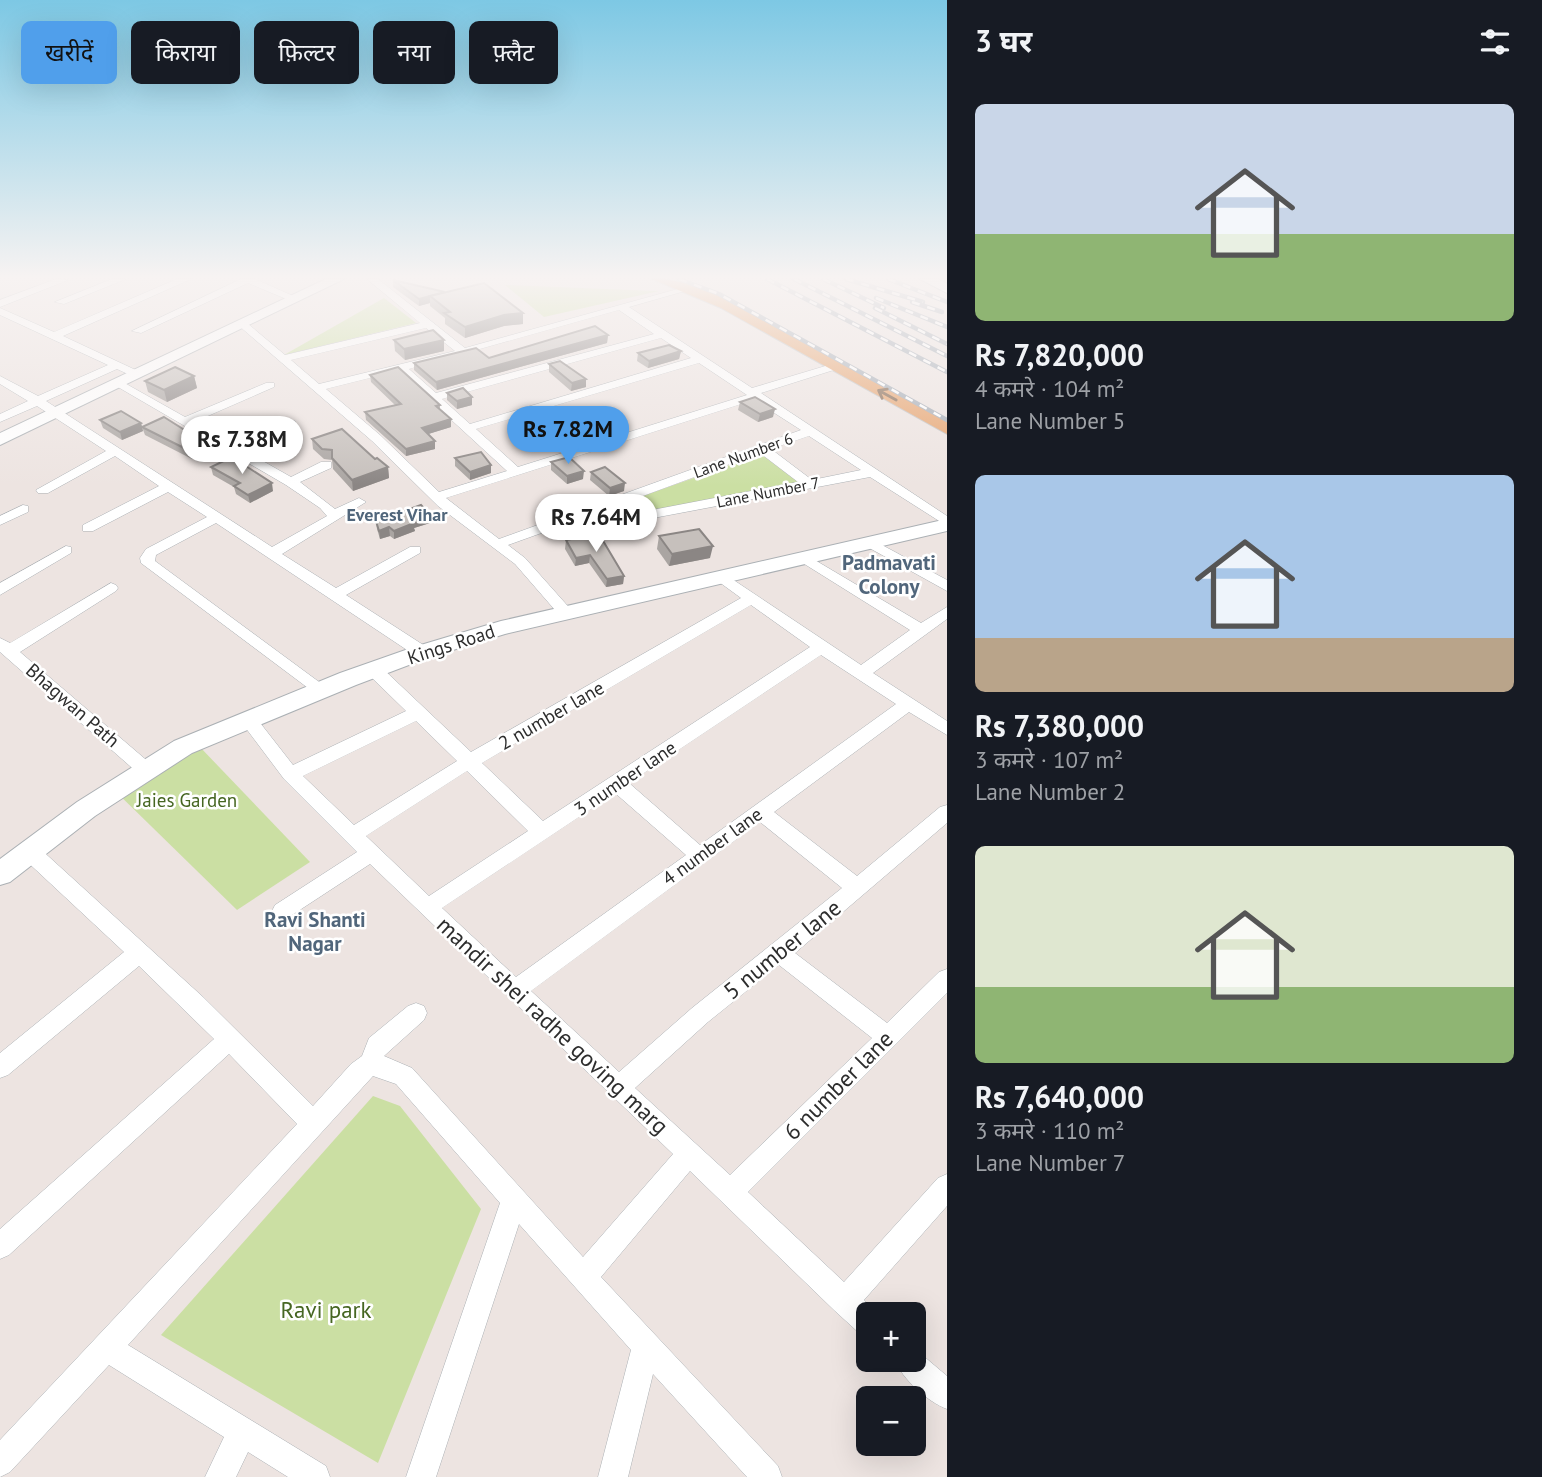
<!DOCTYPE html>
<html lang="hi">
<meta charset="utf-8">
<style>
:root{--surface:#171b24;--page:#242831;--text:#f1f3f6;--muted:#9ea1a6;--accent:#509feb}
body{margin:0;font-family:"PT Sans","Noto Sans Devanagari",sans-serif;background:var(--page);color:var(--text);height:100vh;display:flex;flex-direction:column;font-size:26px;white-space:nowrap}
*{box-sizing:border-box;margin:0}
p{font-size:23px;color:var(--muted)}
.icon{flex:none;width:38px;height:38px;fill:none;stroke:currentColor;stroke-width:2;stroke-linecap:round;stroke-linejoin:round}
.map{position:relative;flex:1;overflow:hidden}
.details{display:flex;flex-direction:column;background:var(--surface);width:595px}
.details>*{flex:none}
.guide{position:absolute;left:21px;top:21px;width:665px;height:63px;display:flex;gap:14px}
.buttons{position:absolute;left:856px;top:1302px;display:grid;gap:14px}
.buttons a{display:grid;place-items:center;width:70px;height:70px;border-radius:10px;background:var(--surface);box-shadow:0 7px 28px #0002;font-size:35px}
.price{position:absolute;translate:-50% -60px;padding:0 16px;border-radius:24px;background:#fff;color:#222;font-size:23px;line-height:46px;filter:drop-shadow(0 2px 4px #0008)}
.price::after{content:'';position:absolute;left:50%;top:42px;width:21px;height:16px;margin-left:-10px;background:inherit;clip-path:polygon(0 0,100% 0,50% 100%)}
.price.selected{background:var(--accent);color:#111}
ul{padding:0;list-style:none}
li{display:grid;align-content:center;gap:14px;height:371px;padding:0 28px}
li span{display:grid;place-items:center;height:217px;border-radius:10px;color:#555}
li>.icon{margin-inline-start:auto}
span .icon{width:126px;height:126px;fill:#fffc;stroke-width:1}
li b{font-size:30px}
h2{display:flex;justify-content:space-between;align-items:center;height:84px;padding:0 28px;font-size:30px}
.chip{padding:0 24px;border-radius:10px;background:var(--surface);box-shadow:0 7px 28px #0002;font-size:24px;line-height:63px}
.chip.selected{background:var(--accent);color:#111}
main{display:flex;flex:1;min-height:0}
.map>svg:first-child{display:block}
</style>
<main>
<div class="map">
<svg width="947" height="1477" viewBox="0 0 947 1477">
<rect width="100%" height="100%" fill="#ede4e1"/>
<g fill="#cbdfa3">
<path d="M505,285L656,291H659L544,317Z"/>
<path d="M384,298L416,323L284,355Z"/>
<path d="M761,454L798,482L539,533Z"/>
<path d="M199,746L310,862L237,910L109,785Z"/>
<path d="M373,1096L400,1106L481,1209L378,1463L161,1335Z"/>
</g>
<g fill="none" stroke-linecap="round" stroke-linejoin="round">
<defs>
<g id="street">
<path d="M56,279L68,280L0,307V300Z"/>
<path d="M112,279H126L64,304L55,302Z"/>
<path d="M177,279H191L63,336L140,372V376H132L117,369L46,401L272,547L327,516L320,508L286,485L111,383L121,381L185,417L266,383H274V387L194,422L236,446L287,421H295V427L245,451L291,477L321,462H331V468L300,482L335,509L359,498L366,502L282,554L336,588L410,547H420V553L346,595L428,648L430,652L428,656H416L216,523L156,555L155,561L330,690L322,696L316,694L141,563L140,558L146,549L207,517L168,492L93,531H83V525L159,486L115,456L48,493H38L36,490L106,451L37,406L0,422V414L28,401L0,384V376L38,396L108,365L0,315V308L54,332Z"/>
<path d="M241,279H255L300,299L291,301L248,283L141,333L132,331Z"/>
<path d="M367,279H378L465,348L692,285V289L629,307L752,388L832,364H840V368L761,393L947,516V526L870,477L553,537L548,536L547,531L508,545L525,558L574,613L571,617H561L515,564L438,506L372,441L238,325L247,323L285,355L420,323ZM619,310L654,334L436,393L409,369ZM426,328L455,351L319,384L291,360ZM661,338L691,358L470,424L442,399ZM699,363L747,395L518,467L476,429ZM398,371L507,471L439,492L380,435L326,389ZM754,400L801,430L499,539L446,498ZM809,436L861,470L812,480L771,449ZM760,453L798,482L553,529Z"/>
<path d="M23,505L28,506V512L0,525V516Z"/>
<path d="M869,538L947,580V591L864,545L862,542Z"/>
<path d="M66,546L71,547V553L0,595V583Z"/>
<path d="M803,553L921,623L947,607V619L873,673L947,721V735L909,712L774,812L857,876L940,807L947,805V823L795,953L887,1023L939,972L947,969V993L748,1192L844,1282L938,1178L947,1174V1206L864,1300L878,1314H868V1336L858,1332L835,1311L690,1171L601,1277L778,1466L782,1477H747L653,1374L628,1477H598L631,1350L519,1224L436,1477H406L500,1203L396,1084L373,1076L128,1345L326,1466L330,1477H288L248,1452L236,1477H205L224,1437L109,1365L10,1472L0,1477V1440L297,1124L229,1054L9,1255L0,1259V1229L214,1039L139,966L8,1075L0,1078V1053L124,952L22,857L19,851L22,845L29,843L36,845L203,997L313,1106L351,1064L362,1056L369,1038L408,1006L416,1003L424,1006L427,1013L424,1020L384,1056L412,1068L583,1257L673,1154L370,864L289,917L282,920L275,917L272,911L275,905L357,852L284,779L239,719L248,713L254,715L293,765L406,711L369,675L367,671L369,667H381L471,752L741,598L715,579L713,576L720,571L861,665L910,630L798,560L796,557ZM751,605L810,647L543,821L482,763ZM821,655L896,704L700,845L629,783ZM416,721L457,761L354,825L303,776ZM467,771L528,831L429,896L366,836ZM615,793L686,855L516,977L442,908ZM760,822L842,888L692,1008L619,1072L531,991ZM779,965L872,1038L730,1175L635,1088L708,1022Z"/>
<path d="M111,583L116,585L118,588L116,591L20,652L151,764L154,769L151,774H139L0,652V638L10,643Z"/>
<path d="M914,1348L947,1376V1409C928,1402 902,1379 895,1360H914Z"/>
</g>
<g id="secondary">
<path d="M326,279H344L0,445V433Z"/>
<path d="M920,279H938L947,284V293Z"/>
<path d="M947,519V531L505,634L430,657L356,685L192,753L95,816L10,882L0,885V859L77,802L174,741L340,673L414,647L501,621Z"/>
</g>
<path id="primary" d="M652,279C708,279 757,316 805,342C852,368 900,394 947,421V434L721,308Z"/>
</defs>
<use href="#street" stroke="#abb0b4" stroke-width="1"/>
<use href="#secondary" stroke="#abb0b4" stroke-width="2"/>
<use href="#primary" stroke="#c4c4c4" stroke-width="2"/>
<use href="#street" fill="#fff" fill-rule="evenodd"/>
<use href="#secondary" fill="#fff" fill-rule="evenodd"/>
<use href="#primary" fill="#e6a36e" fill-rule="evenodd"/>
<defs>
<g id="rail">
<path d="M679,279L719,294L947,420"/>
<path d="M767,279L947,372"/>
<path d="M794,279L947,356"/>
<path d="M823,279L884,308"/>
<path d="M846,279L923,302"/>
<path d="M888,279L947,302"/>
<path d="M876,298L947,327"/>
<path d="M912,302L942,312"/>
<path d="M875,308L947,344"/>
</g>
</defs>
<use href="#rail" stroke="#a4acb6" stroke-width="4.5"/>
<use href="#rail" stroke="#fff" stroke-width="2.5" stroke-dasharray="8" stroke-linecap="butt"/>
</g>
<g fill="#aaa5a2">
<path d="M393,280L523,313V324L504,326L465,338L445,324V318L430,306V303L419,306L393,287Z"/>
<path d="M608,335L607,343L437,390L414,370V363L489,358Z"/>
<path d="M394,340H444V351L405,360L395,351Z"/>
<path d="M681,351L679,359L648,368L637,361L638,353Z"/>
<path d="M549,364L586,379V387L571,391L549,372Z"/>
<path d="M370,375L440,405V410L451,427L428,434L435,441V449L406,456L366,420L365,412L395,405L371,382Z"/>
<path d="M194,376L197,388L167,402L148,392L145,381Z"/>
<path d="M447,393L472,405L457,409L447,400Z"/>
<path d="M740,402L773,417L758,422L738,410Z"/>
<path d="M100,420L141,423L143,431L122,440L103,428Z"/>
<path d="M142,427L205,443L207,451L192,459L145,435Z"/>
<path d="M312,439L375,459L388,467L389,478L353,491L333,469L332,460L324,459L313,449Z"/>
<path d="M455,458L491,465V473L470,480L455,466Z"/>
<path d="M551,462L583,479L567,484L551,470Z"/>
<path d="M211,467L273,491L250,503L236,494L234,487L213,475Z"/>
<path d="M591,472L624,491L609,496L590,480Z"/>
<path d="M430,515V523L414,528L415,531L394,539L390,536L380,539L377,529L376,521Z"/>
<path d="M659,536L710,558L669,566L657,549Z"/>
<path d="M566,540L624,576L623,584L606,587L589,563L575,566L565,549Z"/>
</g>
<g fill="#8b8684">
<path d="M430,296V303L419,306V299Z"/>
<path d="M523,313V324L504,326L465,338V327L504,315Z"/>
<path d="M608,335L607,343L437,390L436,382Z"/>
<path d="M444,340V351L405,360L404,349Z"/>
<path d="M681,351L679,359L648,368L649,361Z"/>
<path d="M194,376L197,388L167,402L164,390Z"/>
<path d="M586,379V387L571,391L572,383Z"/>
<path d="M472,397V405L457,409V401Z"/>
<path d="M775,409L773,417L758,422L760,414Z"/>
<path d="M451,419V427L422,436V428Z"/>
<path d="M141,423L143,431L122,440L120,432Z"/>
<path d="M435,441V449L406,456V449Z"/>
<path d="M205,443L207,451L192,459L190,451Z"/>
<path d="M491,465V473L470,480V472Z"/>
<path d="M388,467L389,478L353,491L352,480Z"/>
<path d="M584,471L583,479L567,484V476Z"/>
<path d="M272,483L273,491L250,503L248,495Z"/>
<path d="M625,483L624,491L609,496L610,488Z"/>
<path d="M430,515V523L414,528L415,531L394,539V531L412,520Z"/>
<path d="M389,527L390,536L380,539L379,531Z"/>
<path d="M713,546L710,558L669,566L672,554Z"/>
<path d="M590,555L589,563L575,566L576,558Z"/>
<path d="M624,576L623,584L606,587L607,579Z"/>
</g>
<g fill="#c6c0bc" stroke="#8b8684" stroke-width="2">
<path d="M393,280L445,292L419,299Z"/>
<path d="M484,283L523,313L504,315L465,327L444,313L450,312L430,296Z"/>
<path d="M595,326L608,335L436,382L414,363L476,348L489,358Z"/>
<path d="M433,330L444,340L404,349L394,340Z"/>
<path d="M669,345L681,351L649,361L638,353Z"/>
<path d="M560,361L586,379L572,383L549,364Z"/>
<path d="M175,367L194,376L164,390L145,381Z"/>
<path d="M398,367L440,405L436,406L451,419L422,428L435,441L406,449L365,412L401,404L370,375Z"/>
<path d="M463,388L472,397L457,401L447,393Z"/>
<path d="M755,397L775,409L760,414L740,402Z"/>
<path d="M121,411L141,423L120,432L100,420Z"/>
<path d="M164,417L205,443L190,451L142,427Z"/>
<path d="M342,429L375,459L377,458L388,467L352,480L332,458V450L322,449L312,439Z"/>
<path d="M481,452L491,465L470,472L455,458Z"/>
<path d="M232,457L272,483L248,495L234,486L240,483L211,467Z"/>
<path d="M569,457L584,471L567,476L551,462Z"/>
<path d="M605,467L625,483L610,488L591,472Z"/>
<path d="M421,505L430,515L412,520L414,523L394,531L389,527L379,531L376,521Z"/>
<path d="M699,529L713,546L672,554L659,536Z"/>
<path d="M599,534L624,576L607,579L590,555L576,558L566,540Z"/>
</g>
<defs><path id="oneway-shaft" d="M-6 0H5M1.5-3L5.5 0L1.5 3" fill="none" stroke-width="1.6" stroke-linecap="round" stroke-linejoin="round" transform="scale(1.75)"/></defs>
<use stroke="#80624a" href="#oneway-shaft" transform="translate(887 395) rotate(-151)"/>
<linearGradient id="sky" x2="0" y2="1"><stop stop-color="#7dc8e4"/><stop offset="0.57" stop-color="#f7f3f2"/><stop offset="1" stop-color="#f7f3f2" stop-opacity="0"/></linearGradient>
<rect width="947" height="486" fill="url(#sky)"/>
<g text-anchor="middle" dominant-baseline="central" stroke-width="5" stroke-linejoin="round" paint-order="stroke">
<g font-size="16" fill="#2d2d2d" stroke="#fff">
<text transform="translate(743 455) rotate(-20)">Lane Number 6</text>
<text transform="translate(768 492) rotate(-11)">Lane Number 7</text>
</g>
<g font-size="18" font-weight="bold" fill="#51667b" stroke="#fff">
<text x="397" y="514">Everest Vihar</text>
</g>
<g font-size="19" fill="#2d2d2d" stroke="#fff">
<text transform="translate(451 644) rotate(-18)">Kings Road</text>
<text transform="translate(73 705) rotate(41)">Bhagwan Path</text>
<text transform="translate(551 715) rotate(-30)">2 number lane</text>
<text transform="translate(625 778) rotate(-34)">3 number lane</text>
<text transform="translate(712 846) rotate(-36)">4 number lane</text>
</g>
<g font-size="19" fill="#466622" stroke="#fff">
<text x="187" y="800">Jaies Garden</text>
</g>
<g font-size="21" font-weight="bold" fill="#51667b" stroke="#fff">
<text x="889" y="562">Padmavati<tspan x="889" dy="24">Colony</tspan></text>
<text x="315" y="919">Ravi Shanti<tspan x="315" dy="24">Nagar</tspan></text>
</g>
<g font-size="23" fill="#2d2d2d" stroke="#fff">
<text transform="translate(782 949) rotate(-39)">5 number lane</text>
<text transform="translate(553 1025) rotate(43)">mandir shei radhe goving marg</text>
<text transform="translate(838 1085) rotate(-45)">6 number lane</text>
</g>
<g font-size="23" fill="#466622" stroke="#fff">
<text x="326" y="1309">Ravi park</text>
</g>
</g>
</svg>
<div class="buttons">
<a>+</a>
<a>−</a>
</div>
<b class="price selected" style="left:568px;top:466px">Rs 7.82M</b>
<b class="price" style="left:242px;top:476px">Rs 7.38M</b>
<b class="price" style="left:596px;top:554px">Rs 7.64M</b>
<div class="guide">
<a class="chip selected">खरीदें</a>
<a class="chip">किराया</a>
<a class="chip">फ़िल्टर</a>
<a class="chip">नया</a>
<a class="chip">फ़्लैट</a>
</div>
</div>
<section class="details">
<h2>3 घर<svg class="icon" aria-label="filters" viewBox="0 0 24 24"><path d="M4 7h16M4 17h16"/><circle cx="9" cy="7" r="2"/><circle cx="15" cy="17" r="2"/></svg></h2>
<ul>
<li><span style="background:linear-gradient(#c9d6e8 60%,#8fb573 0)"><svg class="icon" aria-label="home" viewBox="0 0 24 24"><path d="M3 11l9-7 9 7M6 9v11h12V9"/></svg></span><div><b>Rs 7,820,000</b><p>4 कमरे · 104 m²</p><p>Lane Number 5</p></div></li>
<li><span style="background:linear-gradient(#a9c7e8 75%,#b9a48a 0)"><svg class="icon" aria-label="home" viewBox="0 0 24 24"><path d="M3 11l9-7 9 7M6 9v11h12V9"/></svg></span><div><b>Rs 7,380,000</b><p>3 कमरे · 107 m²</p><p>Lane Number 2</p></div></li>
<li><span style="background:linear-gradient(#dfe7d0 65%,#8fb573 0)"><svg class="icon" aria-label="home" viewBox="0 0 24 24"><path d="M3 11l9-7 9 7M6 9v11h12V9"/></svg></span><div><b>Rs 7,640,000</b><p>3 कमरे · 110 m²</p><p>Lane Number 7</p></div></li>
</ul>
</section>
</main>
